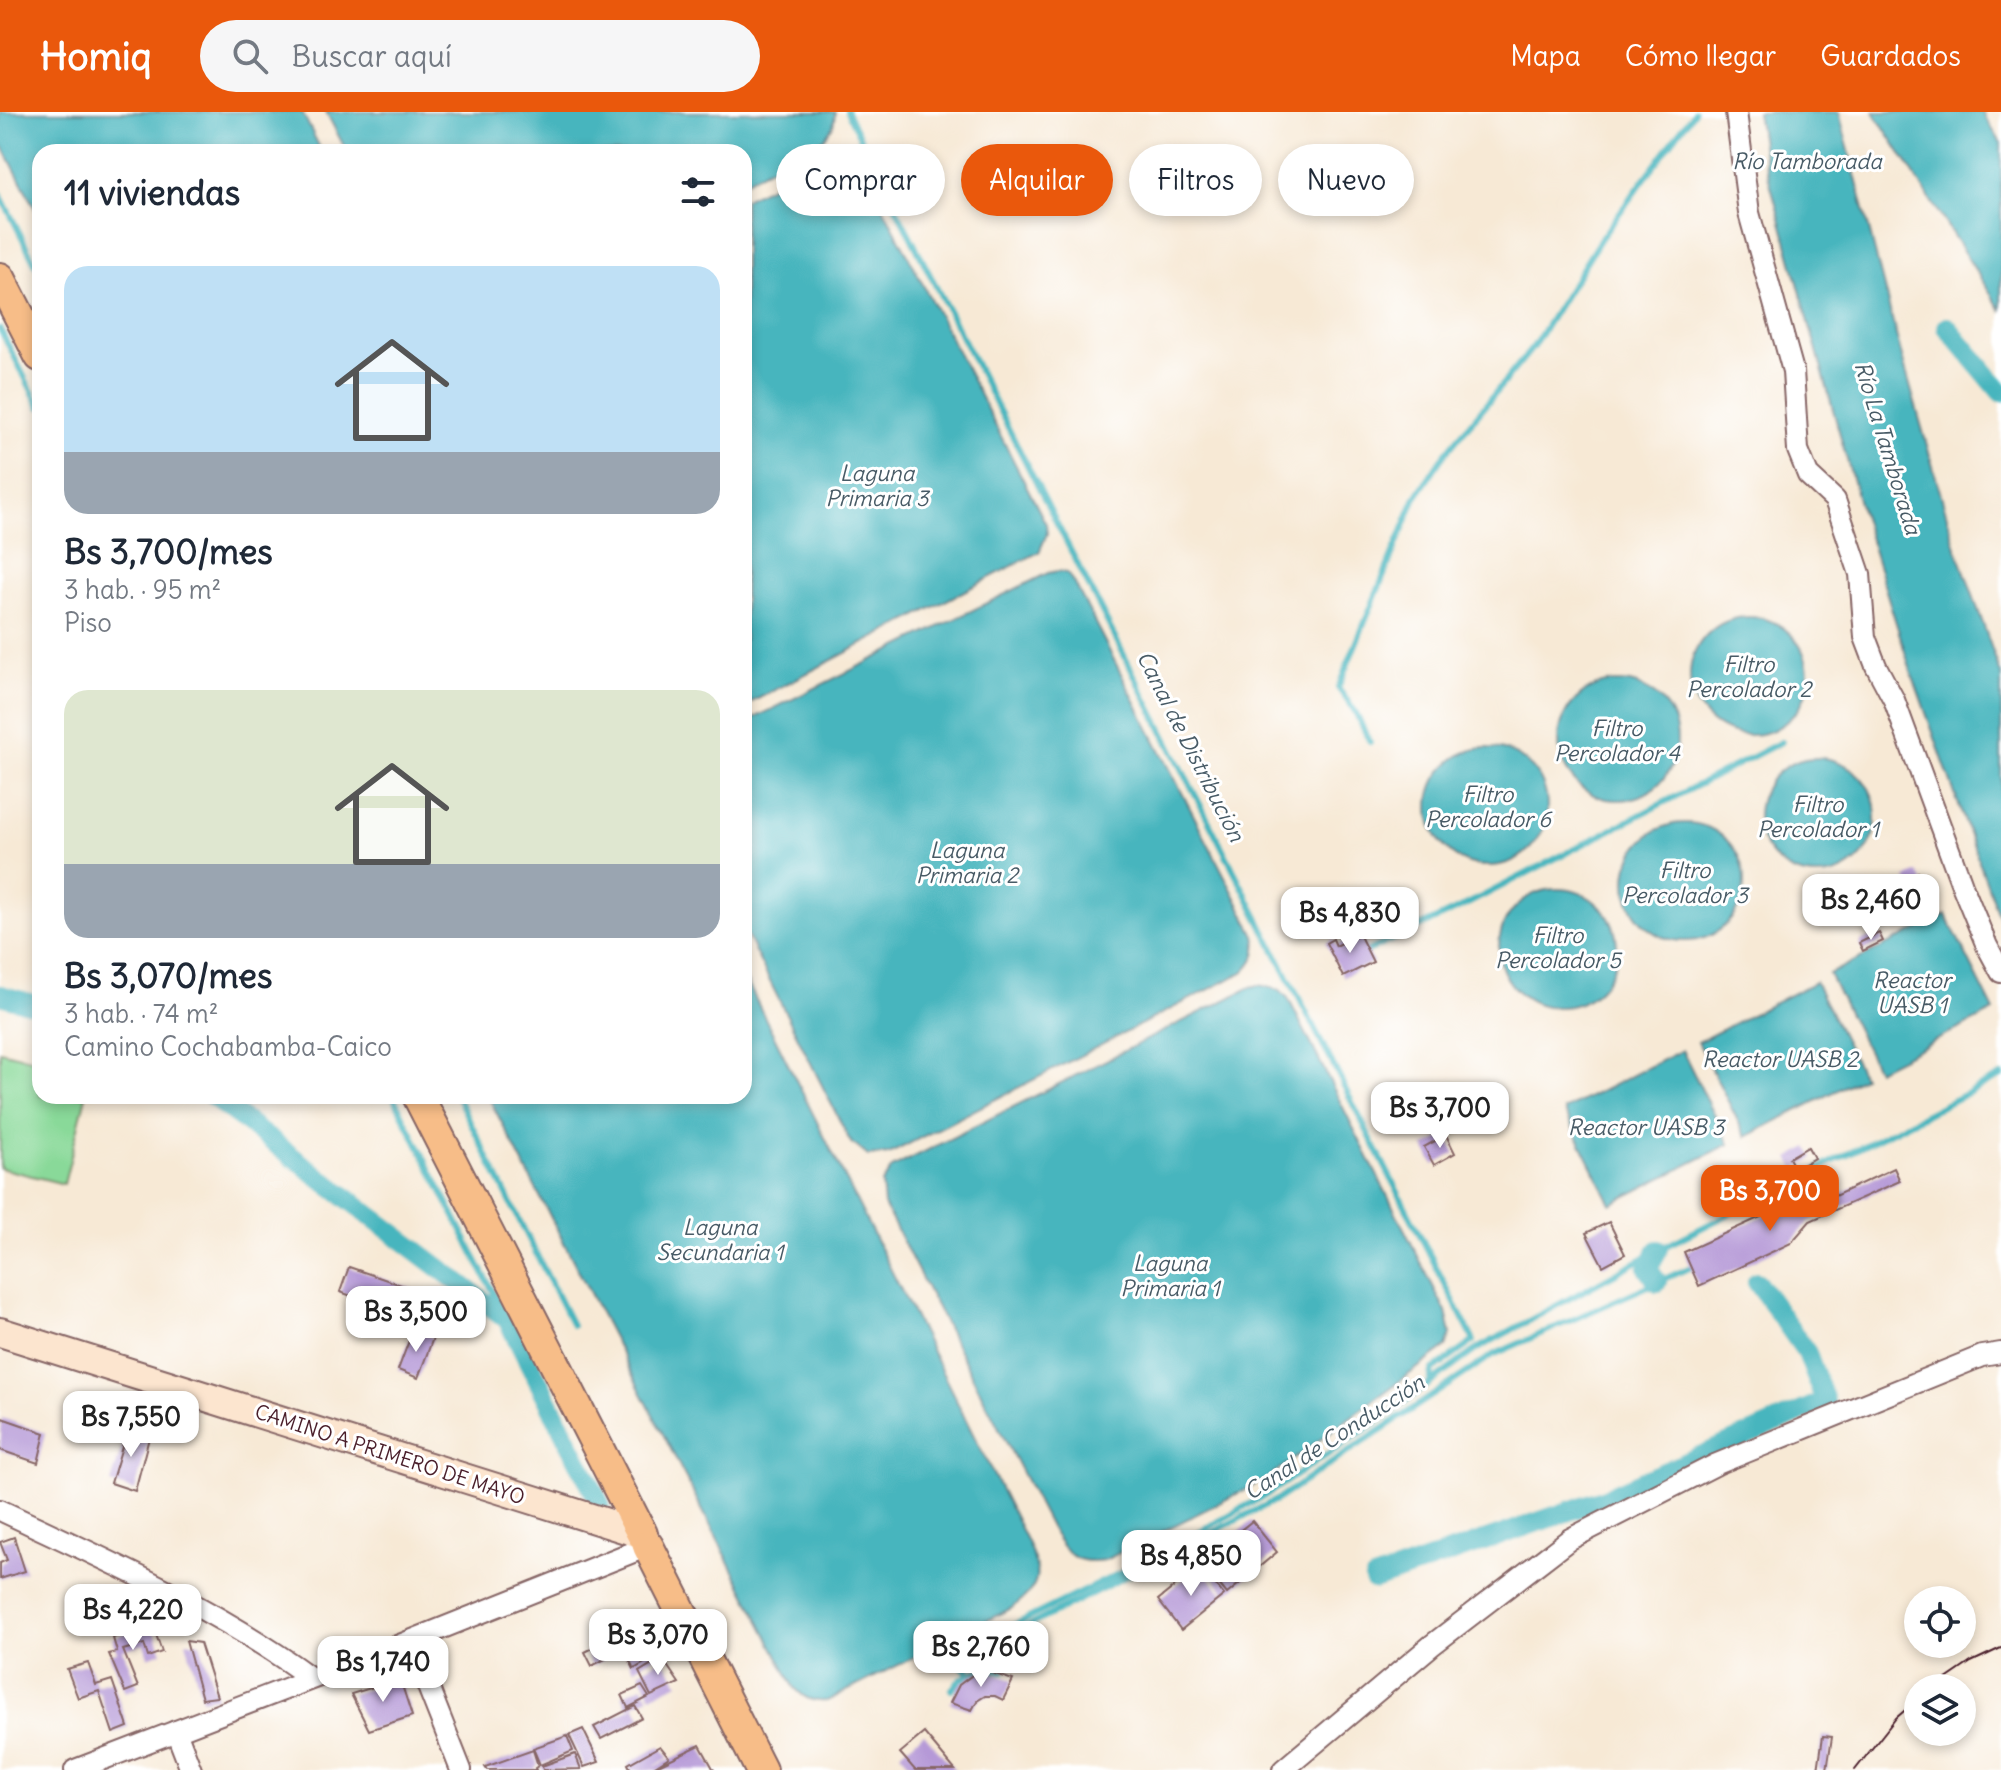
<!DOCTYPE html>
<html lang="es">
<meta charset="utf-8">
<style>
:root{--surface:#fff;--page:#f6f6f7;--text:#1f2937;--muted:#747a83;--accent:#ea580c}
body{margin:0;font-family:Delius,sans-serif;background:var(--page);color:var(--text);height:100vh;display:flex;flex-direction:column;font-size:30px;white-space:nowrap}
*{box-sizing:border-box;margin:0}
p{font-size:26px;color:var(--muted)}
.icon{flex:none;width:44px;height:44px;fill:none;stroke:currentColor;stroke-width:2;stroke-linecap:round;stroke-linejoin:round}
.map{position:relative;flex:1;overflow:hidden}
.details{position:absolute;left:32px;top:32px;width:720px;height:960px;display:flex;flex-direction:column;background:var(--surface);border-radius:24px;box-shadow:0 4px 12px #0003}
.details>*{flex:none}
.hud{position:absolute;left:776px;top:32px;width:760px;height:72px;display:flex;gap:16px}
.buttons{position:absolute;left:1904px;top:1474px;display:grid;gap:16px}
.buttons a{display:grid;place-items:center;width:72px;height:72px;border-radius:50%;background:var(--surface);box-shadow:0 4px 12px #0003;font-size:40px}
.price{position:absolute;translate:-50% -68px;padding:0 18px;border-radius:16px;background:#fff;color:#222;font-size:26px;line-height:52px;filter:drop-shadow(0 2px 4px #0008)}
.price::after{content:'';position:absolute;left:50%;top:48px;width:24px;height:18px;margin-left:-12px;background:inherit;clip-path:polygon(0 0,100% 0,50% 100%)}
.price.active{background:var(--accent);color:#fff}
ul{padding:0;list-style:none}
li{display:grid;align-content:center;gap:16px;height:424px;padding:0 32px}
li span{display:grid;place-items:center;height:248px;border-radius:24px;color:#555}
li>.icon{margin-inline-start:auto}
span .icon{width:144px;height:144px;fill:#fffc;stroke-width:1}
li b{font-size:34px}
h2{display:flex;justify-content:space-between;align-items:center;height:96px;padding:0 32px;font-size:34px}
.chip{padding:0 28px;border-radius:36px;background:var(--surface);box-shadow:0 4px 12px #0003;font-size:28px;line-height:72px}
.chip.active{background:var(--accent);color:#fff}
header{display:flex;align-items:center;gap:48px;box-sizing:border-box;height:112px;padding:0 40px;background:var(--accent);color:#fff}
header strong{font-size:38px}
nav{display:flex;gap:44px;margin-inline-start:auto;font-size:28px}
.search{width:560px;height:72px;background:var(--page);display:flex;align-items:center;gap:20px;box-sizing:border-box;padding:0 28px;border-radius:44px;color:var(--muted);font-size:30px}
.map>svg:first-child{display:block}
</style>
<header>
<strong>Homiq</strong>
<div class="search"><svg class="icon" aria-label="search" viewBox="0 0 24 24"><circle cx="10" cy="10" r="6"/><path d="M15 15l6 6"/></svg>Buscar aquí</div>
<nav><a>Mapa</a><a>Cómo llegar</a><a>Guardados</a></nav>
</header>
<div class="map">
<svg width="2001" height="1658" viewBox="0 0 2001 1658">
<rect width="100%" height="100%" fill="#fff"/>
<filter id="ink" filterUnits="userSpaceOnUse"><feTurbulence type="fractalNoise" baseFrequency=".0125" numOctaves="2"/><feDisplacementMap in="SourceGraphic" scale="16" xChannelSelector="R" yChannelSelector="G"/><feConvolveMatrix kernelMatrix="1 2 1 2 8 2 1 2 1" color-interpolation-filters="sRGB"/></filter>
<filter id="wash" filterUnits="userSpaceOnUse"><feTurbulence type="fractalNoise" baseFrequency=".006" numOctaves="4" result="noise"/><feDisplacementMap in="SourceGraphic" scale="32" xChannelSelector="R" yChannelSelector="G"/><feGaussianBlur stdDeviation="1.8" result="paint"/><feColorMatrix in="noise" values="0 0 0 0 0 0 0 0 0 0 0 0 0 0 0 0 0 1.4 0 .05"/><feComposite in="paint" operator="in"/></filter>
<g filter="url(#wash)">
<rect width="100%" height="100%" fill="#f7e9d5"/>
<path fill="#89d999" stroke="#6a7c62" stroke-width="2" d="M0,939L40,949V984H86L64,1072L0,1056Z"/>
<g fill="#46b5be" stroke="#486a74" stroke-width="2">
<path d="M0,0H302L322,40H40V106L0,29Z"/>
<path d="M326,0H835V2L833,14L824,27L744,70V40H347Z"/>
<path d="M1757,0H1839L1900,238L1954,429L2001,563V811L1911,559L1862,402L1765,52Z"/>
<path d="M1874,0H1982L2001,31V198Z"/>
<path d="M846,44L855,47L862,54L1046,412L1047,422L1039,440L744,594V87L819,50Z"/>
<path d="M1058,459L1067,461L1073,468L1255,823C1258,840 1256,848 1243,860L889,1042L868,1044L850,1029L744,818V611L1048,461Z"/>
<circle cx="1749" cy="564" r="59"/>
<circle cx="1618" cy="629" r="59"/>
<circle cx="1488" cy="695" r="59"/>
<circle cx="1817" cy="705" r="59"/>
<circle cx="1685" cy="770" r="59"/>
<circle cx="1558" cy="836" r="59"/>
<path d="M1946,803L1994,899L1877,958L1829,862Z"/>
<path d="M744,864L1027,1430C1042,1463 1041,1473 1012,1496L827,1589C811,1590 804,1586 794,1575L488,984H744Z"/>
<path d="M1815,870L1863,965L1746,1025L1698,930Z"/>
<path d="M1259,873L1280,878L1288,886L1446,1200L1451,1222L1446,1235L1265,1368L1105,1448C1073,1453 1067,1442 1051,1417L884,1093L882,1071L892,1056L1251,875Z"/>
<path d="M1682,938L1729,1032L1611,1092L1564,998Z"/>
</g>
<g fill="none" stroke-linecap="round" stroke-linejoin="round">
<g stroke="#46b5be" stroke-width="6">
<path d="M847,0L1474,1229L1432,1259L1430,1271"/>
<path d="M0,82L40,161"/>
<path d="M0,217L40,295"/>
<path d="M1370,630L1354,598L1338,576L1416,385L1441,347L1533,235L1601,126L1694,0"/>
<path d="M1363,841L1454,799L1781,630"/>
<path d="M393,984L507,1207"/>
<path d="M457,984L572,1213"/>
<path d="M967,1560L961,1553L963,1538L1151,1446L1266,1383L1380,1308L1477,1237L1658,1138L2001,964"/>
<path d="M970,1561L968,1556L971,1543L1278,1387L1493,1243L1691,1155"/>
<path d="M952,1577C966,1559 982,1555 1003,1560"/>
</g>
<g stroke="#46b5be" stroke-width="20">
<path d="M1947,215L2001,280"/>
<path d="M0,883L40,894"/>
<path d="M212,984L507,1207L600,1392"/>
<path d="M1657,1170L1648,1156L1658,1138"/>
<path d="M1374,1468L1603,1387L1825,1289L1807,1241L1757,1170"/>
</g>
</g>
<g id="blocks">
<g fill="#b599d7">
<path d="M1918,760L1923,771L1911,777L1906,766Z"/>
<path d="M1879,821L1883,829L1863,839L1859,831Z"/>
<path d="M1359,822L1373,850L1343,865L1326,831L1333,827L1336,834Z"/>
<path d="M1446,1023L1455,1041L1434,1053L1424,1035Z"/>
<path d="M1808,1035L1814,1046L1795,1057L1789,1046Z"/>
<path d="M1894,1056L1900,1069L1810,1109L1791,1131L1699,1174L1684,1140L1776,1098H1805Z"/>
<path d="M1741,1070L1747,1081L1728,1092L1722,1081Z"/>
<path d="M1609,1110L1625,1142L1603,1154L1586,1121Z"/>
<path d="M349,1155L451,1190L442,1216L340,1180Z"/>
<path d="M413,1218L433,1226L418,1266L398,1258Z"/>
<path d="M2,1306L45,1321L38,1351L0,1338Z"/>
<path d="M128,1315L150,1322L135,1379L111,1371Z"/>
<path d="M1252,1409L1277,1440L1227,1482L1201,1450Z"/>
<path d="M14,1425L25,1459L0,1467V1451L7,1448L0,1430Z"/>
<path d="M1200,1454L1224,1483L1181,1518L1158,1488Z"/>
<path d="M152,1511L162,1540L148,1545L144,1532L123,1538L138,1575L125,1580L109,1542L117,1540L113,1526Z"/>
<path d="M630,1517L638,1530L650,1524L660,1542L634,1557L624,1537L592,1554L585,1540Z"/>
<path d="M186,1529L200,1531L217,1585L202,1587Z"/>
<path d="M662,1546L679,1571L651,1584L639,1560Z"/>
<path d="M88,1551L96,1573L112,1568L128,1615L113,1621L99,1579L78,1586L67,1557Z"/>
<path d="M986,1559L1013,1568L1003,1588L995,1584H985L977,1589L972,1598L950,1591L959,1573L975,1561Z"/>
<path d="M400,1567L412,1604L369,1618L351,1582Z"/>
<path d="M642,1574L649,1585L628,1596L622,1583Z"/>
<path d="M635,1594L642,1606L601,1627L594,1615Z"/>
<path d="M583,1617L599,1650L584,1655L569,1623Z"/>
<path d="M924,1621L955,1658H915L900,1641Z"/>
<path d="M567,1624L573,1639L540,1653L533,1636Z"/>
<path d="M1823,1624L1832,1625L1827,1658H1818Z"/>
<path d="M700,1633L714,1658H631L628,1652L660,1634L669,1645L650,1657Z"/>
<path d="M533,1638L538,1654L535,1656L536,1658H487L485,1655Z"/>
<path d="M575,1642L581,1657L543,1658L542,1654Z"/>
</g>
</g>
</g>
<g filter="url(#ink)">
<use href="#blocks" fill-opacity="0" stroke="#876666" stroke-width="2"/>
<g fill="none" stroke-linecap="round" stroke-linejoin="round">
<defs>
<g id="street">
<path d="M1736,0L1749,101L1793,259L1798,338L1808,363L1835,388L1860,462L1865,525L1876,554L1894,588L1962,773L1987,834L2001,860"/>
<path d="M0,1398C106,1448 216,1496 311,1566"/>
<path d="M410,1529L461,1658"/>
<path d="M176,1619L191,1658"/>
<path d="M75,1658L410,1529L648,1434"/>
<path d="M1283,1658L1432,1533L1570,1427L1717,1352L1982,1244L2001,1241"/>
</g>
<path id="secondary" d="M0,1220L642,1422L648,1434"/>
<g id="primary">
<path d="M0,166L40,244"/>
<path d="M418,984L642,1422"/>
<path d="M648,1434L761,1658"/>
</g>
</defs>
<use href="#street" stroke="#876666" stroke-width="24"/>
<use href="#secondary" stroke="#876666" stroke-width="32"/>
<use href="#primary" stroke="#876666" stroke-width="34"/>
<use href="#street" stroke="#fff" stroke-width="20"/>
<use href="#secondary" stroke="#fce5cf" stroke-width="28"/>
<use href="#primary" stroke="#f7bd88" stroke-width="30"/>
<g stroke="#4a1f2b" stroke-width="2">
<path d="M1933,1576L1971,1550L2001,1536"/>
<path d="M1855,1658L1896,1606L1918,1587"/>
</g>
</g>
</g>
<g text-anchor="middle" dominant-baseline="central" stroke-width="6" stroke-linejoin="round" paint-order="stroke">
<g font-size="20" fill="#4a1f2b" stroke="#fff">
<text transform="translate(390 1342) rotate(18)">CAMINO A PRIMERO DE MAYO</text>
</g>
<g font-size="22" font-style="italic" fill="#485b66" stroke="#fff">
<text x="1807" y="49">Río Tamborada</text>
<text transform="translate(1888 336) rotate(73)">Río La Tamborada</text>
<text x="877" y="361">Laguna<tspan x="877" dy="25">Primaria 3</tspan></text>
<text x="1749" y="552">Filtro<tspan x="1749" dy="25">Percolador 2</tspan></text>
<text x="1617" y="616">Filtro<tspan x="1617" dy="25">Percolador 4</tspan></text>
<text transform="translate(1191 634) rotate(63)">Canal de Distribución</text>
<text x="1488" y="682">Filtro<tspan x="1488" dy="25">Percolador 6</tspan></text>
<text x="1818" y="692">Filtro<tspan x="1818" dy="25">Percolador 1</tspan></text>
<text x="967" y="738">Laguna<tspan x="967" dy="25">Primaria 2</tspan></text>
<text x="1685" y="758">Filtro<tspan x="1685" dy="25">Percolador 3</tspan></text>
<text x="1558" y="823">Filtro<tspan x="1558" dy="25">Percolador 5</tspan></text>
<text x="1912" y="868">Reactor<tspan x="1912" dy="25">UASB 1</tspan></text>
<text x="1780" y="947">Reactor UASB 2</text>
<text x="1646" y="1015">Reactor UASB 3</text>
<text x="720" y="1115">Laguna<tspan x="720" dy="25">Secundaria 1</tspan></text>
<text x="1170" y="1151">Laguna<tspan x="1170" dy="25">Primaria 1</tspan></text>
<text transform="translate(1334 1325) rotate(-33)">Canal de Conducción</text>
</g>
</g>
</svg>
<div class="buttons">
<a><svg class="icon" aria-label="locate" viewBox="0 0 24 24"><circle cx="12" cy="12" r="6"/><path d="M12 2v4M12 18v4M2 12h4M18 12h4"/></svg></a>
<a><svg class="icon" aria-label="layers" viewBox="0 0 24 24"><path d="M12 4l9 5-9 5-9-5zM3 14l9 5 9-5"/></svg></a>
</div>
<b class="price" style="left:1871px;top:830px">Bs 2,460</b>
<b class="price" style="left:1350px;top:843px">Bs 4,830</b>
<b class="price" style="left:1440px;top:1038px">Bs 3,700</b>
<b class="price active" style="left:1770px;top:1121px">Bs 3,700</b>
<b class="price" style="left:416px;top:1242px">Bs 3,500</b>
<b class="price" style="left:131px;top:1347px">Bs 7,550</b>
<b class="price" style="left:1191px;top:1486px">Bs 4,850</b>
<b class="price" style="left:133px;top:1540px">Bs 4,220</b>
<b class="price" style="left:658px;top:1565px">Bs 3,070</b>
<b class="price" style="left:981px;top:1577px">Bs 2,760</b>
<b class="price" style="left:383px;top:1592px">Bs 1,740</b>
<div class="hud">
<a class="chip">Comprar</a>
<a class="chip active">Alquilar</a>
<a class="chip">Filtros</a>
<a class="chip">Nuevo</a>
</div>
<section class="details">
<h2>11 viviendas<svg class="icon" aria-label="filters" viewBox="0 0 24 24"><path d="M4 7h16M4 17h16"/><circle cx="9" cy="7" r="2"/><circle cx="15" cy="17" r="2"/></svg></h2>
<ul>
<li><span style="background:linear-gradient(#bfe0f5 75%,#9aa5b1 0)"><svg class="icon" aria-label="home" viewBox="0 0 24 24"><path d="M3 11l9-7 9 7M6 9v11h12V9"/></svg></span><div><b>Bs 3,700/mes</b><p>3 hab. · 95 m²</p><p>Piso</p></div></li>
<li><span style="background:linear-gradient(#dfe7d0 70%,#9aa5b1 0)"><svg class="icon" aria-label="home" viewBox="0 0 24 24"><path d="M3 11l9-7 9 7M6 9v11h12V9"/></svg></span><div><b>Bs 3,070/mes</b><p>3 hab. · 74 m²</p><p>Camino Cochabamba-Caico</p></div></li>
</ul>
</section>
</div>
